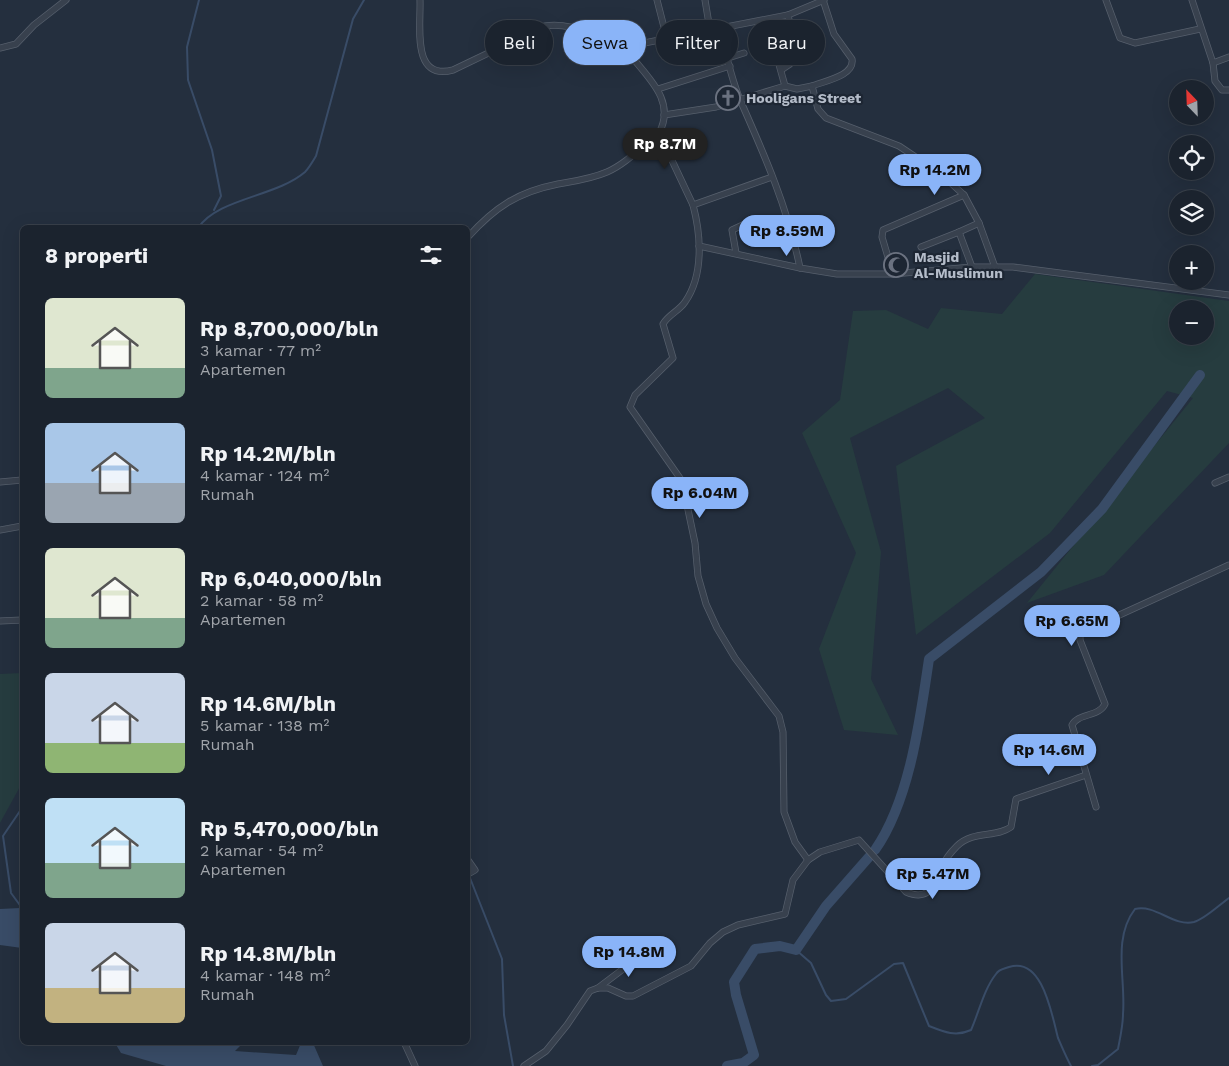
<!DOCTYPE html>
<html lang="id">
<meta charset="utf-8">
<style>
:root{--surface:#1b232e;--page:#282f3a;--text:#f1f3f6;--muted:#a0a4aa;--line:#39404a;--accent:#8ab4f8}
body{margin:0;font-family:"Work Sans",sans-serif;background:var(--page);color:var(--text);height:100vh;display:flex;flex-direction:column;font-size:19px;white-space:nowrap}
*{box-sizing:border-box;margin:0}
p{font-size:16px;color:var(--muted)}
.icon{flex:none;width:28px;height:28px;fill:none;stroke:currentColor;stroke-width:2;stroke-linecap:round;stroke-linejoin:round}
.map{position:relative;flex:1;overflow:hidden}
.sheet{position:absolute;left:20px;top:225px;width:450px;height:820px;display:flex;flex-direction:column;background:var(--surface);border-radius:8px;box-shadow:0 5px 20px #0002,0 0 0 1px var(--line)}
.sheet>*{flex:none}
.banner{position:absolute;left:485px;top:20px;width:475px;height:45px;display:flex;gap:10px}
.needle{width:32px;rotate:337deg}
.buttons{position:absolute;left:1169px;top:80px;display:grid;gap:10px}
.buttons a{display:grid;place-items:center;width:45px;height:45px;border-radius:50%;background:var(--surface);box-shadow:0 5px 20px #0002,0 0 0 1px var(--line);font-size:25px}
.price{position:absolute;translate:-50% -42px;padding:0 11px;border-radius:18px;background:var(--accent);color:#111;font-size:16px;line-height:32px;filter:drop-shadow(0 1px 2px #0008)}
.price::after{content:'';position:absolute;left:50%;top:30px;width:15px;height:11px;margin-left:-8px;background:inherit;clip-path:polygon(0 0,100% 0,50% 100%)}
.price.active{background:#222;color:#fff}
ul{padding:0;list-style:none}
li{display:flex;align-items:center;gap:15px;height:125px;padding:0 25px}
li span{display:grid;place-items:center;flex:none;width:140px;height:100px;border-radius:8px;color:#555}
li>.icon{margin-inline-start:auto}
span .icon{width:60px;height:60px;fill:#fffc;stroke-width:1}
li b{font-size:21px}
h2{display:flex;justify-content:space-between;align-items:center;height:60px;padding:0 25px;font-size:21px}
.chip{padding:0 18px;border-radius:22px;background:var(--surface);box-shadow:0 5px 20px #0002,0 0 0 1px var(--line);font-size:18px;line-height:45px}
.chip.active{background:var(--accent);color:#111}
.map>svg:first-child{display:block}
</style>
<div class="map">
<svg width="1229" height="1066" viewBox="0 0 1229 1066">
<rect width="100%" height="100%" fill="#242f3e"/>
<g fill="#263c3f" fill-rule="evenodd">
<path d="M1035,274L1229,301V443L1104,575L1027,603L1193,398L1167,391L1050,533L916,635L896,466L985,418L948,388L850,438L881,552L871,679L898,735L844,730L819,649L856,553L802,433L840,400L853,311L886,310L928,329L941,308L1002,314ZM1178,309H1205V336H1178Z"/>
<path d="M22,673V783L0,823V674Z"/>
</g>
<g fill="#394c67">
<path d="M20,908L22,910V948L0,945V909Z"/>
<path d="M115,1043H243L235,1051L296,1055L301,1043H313L323,1066H166L121,1053Z"/>
</g>
<g fill="none" stroke-linecap="round" stroke-linejoin="round">
<g stroke="#394c67" stroke-width="2">
<path d="M199,0L187,47L188,80L212,150L221,196L214,210"/>
<path d="M198,228C218,198 276,197 305,172C309,168 313,161 316,156L353,19L364,0"/>
<path d="M22,808L3,836L11,893L22,908"/>
<path d="M470,878L502,959L504,1015L513,1066"/>
<path d="M796,950L811,963L826,995L831,1001L846,999L894,964L903,963L929,1026C944,1032 956,1037 971,1030C979,1012 984,989 996,974C999,969 1004,969 1009,967C1043,956 1052,1016 1058,1038C1062,1047 1066,1057 1071,1066"/>
<path d="M1092,1066L1098,1065L1118,1049C1120,1038 1123,1026 1123,1014C1126,979 1112,939 1135,909C1156,904 1173,927 1194,922C1205,919 1219,905 1229,898"/>
</g>
<g stroke="#394c67" stroke-width="10">
<path d="M875,850C910,800 920,719 929,659L1041,572L1102,509L1200,375"/>
<path d="M727,1066L743,1063L754,1055L736,995L734,982L755,949L780,946L796,950L826,906L869,857"/>
</g>
<defs>
<g id="minor">
<path d="M420,0C421,26 411,81 453,70L545,26C576,21 607,43 639,44L788,15L824,0"/>
<path d="M657,0L667,39"/>
<path d="M705,0L710,30"/>
<path d="M1106,0L1120,38L1135,43L1200,29"/>
<path d="M1192,0L1213,63L1229,57"/>
<path d="M719,28C726,52 731,79 741,102C765,156 788,209 800,268L837,274H893L972,267H1013L1229,295"/>
<path d="M622,43C638,71 679,96 659,133L693,205L772,177"/>
<path d="M0,48L16,44L34,25L66,0"/>
<path d="M728,58L744,53"/>
<path d="M1213,63L1215,81L1222,90H1229"/>
<path d="M781,70L790,64L794,43L788,15"/>
<path d="M785,86L797,89L812,86L818,109L826,118L899,146L941,174L964,195L979,223L995,267"/>
<path d="M812,86C824,81 855,76 852,59L834,34L823,0"/>
<path d="M658,89L730,66"/>
<path d="M664,115L716,107L785,86L773,43"/>
<path d="M693,205C701,235 704,275 685,302C679,311 668,315 663,324L673,358L635,395L630,407L682,481L695,543L698,576L706,604L717,628L735,658L779,716L783,732L784,812L795,842L808,860"/>
<path d="M959,232L979,223"/>
<path d="M468,237C495,207 518,192 558,184C575,181 591,179 607,172C626,164 642,146 659,133"/>
<path d="M699,246L800,268"/>
<path d="M921,247L959,232L972,267"/>
<path d="M736,253L732,230L747,223"/>
<path d="M893,274L882,237L883,230L964,195"/>
<path d="M0,482L22,480"/>
<path d="M1215,483L1229,477"/>
<path d="M0,530L22,526"/>
<path d="M0,621L22,620"/>
<path d="M1096,807L1072,725C1078,713 1099,717 1105,704L1080,640V633L1229,565"/>
<path d="M468,860L475,870L468,874"/>
<path d="M598,988L639,957L654,954"/>
<path d="M404,1042L415,1066"/>
<path d="M524,1066L546,1051L567,1025L590,991L598,988H608L626,996H633L691,966L710,943L723,932L738,925L785,914L793,880L808,860L820,852L859,840L906,892C932,903 935,881 943,865C946,858 952,851 957,846C973,830 996,838 1011,827L1016,799L1086,775"/>
</g>
</defs>
<use href="#minor" stroke="#565f6c" stroke-width="7"/>
<use href="#minor" stroke="#38414e" stroke-width="5.5"/>
</g>
<defs>
<symbol id="church-ring" viewBox="-11 -11 22 22"><circle r="9.5" fill="#1d2633" stroke="#6b7280" stroke-width="1.5"/><path d="M-1.2-6h2.4v3.5h3.3v2.4h-3.3V6h-2.4V-.1h-3.3v-2.4h3.3Z" fill="#6b7280"/></symbol>
<symbol id="mosque-ring" viewBox="-11 -11 22 22"><circle r="9.5" fill="#1d2633" stroke="#6b7280" stroke-width="1.5"/><path d="M3.5-4.9A6 6 0 1 0 3.5 4.9A5 5 0 1 1 3.5-4.9Z" fill="#6b7280"/></symbol>
</defs>
<g fill-rule="evenodd">
<use href="#church-ring" x="714" y="84" width="28" height="28"/>
<use href="#mosque-ring" x="882" y="251" width="28" height="28"/>
</g>
<g text-anchor="middle" dominant-baseline="central" stroke-width="4.5" stroke-linejoin="round" paint-order="stroke">
<g font-size="14" font-weight="bold" fill="#b4bcc9" stroke="#1d2633" text-anchor="start">
<text x="746" y="98">Hooligans Street</text>
<text x="914" y="257">Masjid<tspan x="914" dy="16">Al-Muslimun</tspan></text>
</g>
</g>
</svg>
<div class="buttons">
<a><svg class="needle" viewBox="-14 -14 28 28"><path d="M0-13l5 13h-10z" fill="#e53935"/><path d="M0 13l5-13h-10z" fill="#a0a4aa"/></svg></a>
<a><svg class="icon" aria-label="locate" viewBox="0 0 24 24"><circle cx="12" cy="12" r="6"/><path d="M12 2v4M12 18v4M2 12h4M18 12h4"/></svg></a>
<a><svg class="icon" aria-label="layers" viewBox="0 0 24 24"><path d="M12 4l9 5-9 5-9-5zM3 14l9 5 9-5"/></svg></a>
<a>+</a>
<a>−</a>
</div>
<b class="price active" style="left:665px;top:170px">Rp 8.7M</b>
<b class="price" style="left:935px;top:196px">Rp 14.2M</b>
<b class="price" style="left:787px;top:257px">Rp 8.59M</b>
<b class="price" style="left:700px;top:519px">Rp 6.04M</b>
<b class="price" style="left:1072px;top:647px">Rp 6.65M</b>
<b class="price" style="left:1049px;top:776px">Rp 14.6M</b>
<b class="price" style="left:933px;top:900px">Rp 5.47M</b>
<b class="price" style="left:629px;top:978px">Rp 14.8M</b>
<div class="banner">
<a class="chip">Beli</a>
<a class="chip active">Sewa</a>
<a class="chip">Filter</a>
<a class="chip">Baru</a>
</div>
<section class="sheet">
<h2>8 properti<svg class="icon" aria-label="filters" viewBox="0 0 24 24"><path d="M4 7h16M4 17h16"/><circle cx="9" cy="7" r="2"/><circle cx="15" cy="17" r="2"/></svg></h2>
<ul>
<li><span style="background:linear-gradient(#dfe7d0 70%,#7fa58c 0)"><svg class="icon" aria-label="home" viewBox="0 0 24 24"><path d="M3 11l9-7 9 7M6 9v11h12V9"/></svg></span><div><b>Rp 8,700,000/bln</b><p>3 kamar · 77 m²</p><p>Apartemen</p></div></li>
<li><span style="background:linear-gradient(#a9c7e8 60%,#9aa5b1 0)"><svg class="icon" aria-label="home" viewBox="0 0 24 24"><path d="M3 11l9-7 9 7M6 9v11h12V9"/></svg></span><div><b>Rp 14.2M/bln</b><p>4 kamar · 124 m²</p><p>Rumah</p></div></li>
<li><span style="background:linear-gradient(#dfe7d0 70%,#7fa58c 0)"><svg class="icon" aria-label="home" viewBox="0 0 24 24"><path d="M3 11l9-7 9 7M6 9v11h12V9"/></svg></span><div><b>Rp 6,040,000/bln</b><p>2 kamar · 58 m²</p><p>Apartemen</p></div></li>
<li><span style="background:linear-gradient(#c9d6e8 70%,#8fb573 0)"><svg class="icon" aria-label="home" viewBox="0 0 24 24"><path d="M3 11l9-7 9 7M6 9v11h12V9"/></svg></span><div><b>Rp 14.6M/bln</b><p>5 kamar · 138 m²</p><p>Rumah</p></div></li>
<li><span style="background:linear-gradient(#bfe0f5 65%,#7fa58c 0)"><svg class="icon" aria-label="home" viewBox="0 0 24 24"><path d="M3 11l9-7 9 7M6 9v11h12V9"/></svg></span><div><b>Rp 5,470,000/bln</b><p>2 kamar · 54 m²</p><p>Apartemen</p></div></li>
<li><span style="background:linear-gradient(#c9d6e8 65%,#c2b280 0)"><svg class="icon" aria-label="home" viewBox="0 0 24 24"><path d="M3 11l9-7 9 7M6 9v11h12V9"/></svg></span><div><b>Rp 14.8M/bln</b><p>4 kamar · 148 m²</p><p>Rumah</p></div></li>
</ul>
</section>
</div>
